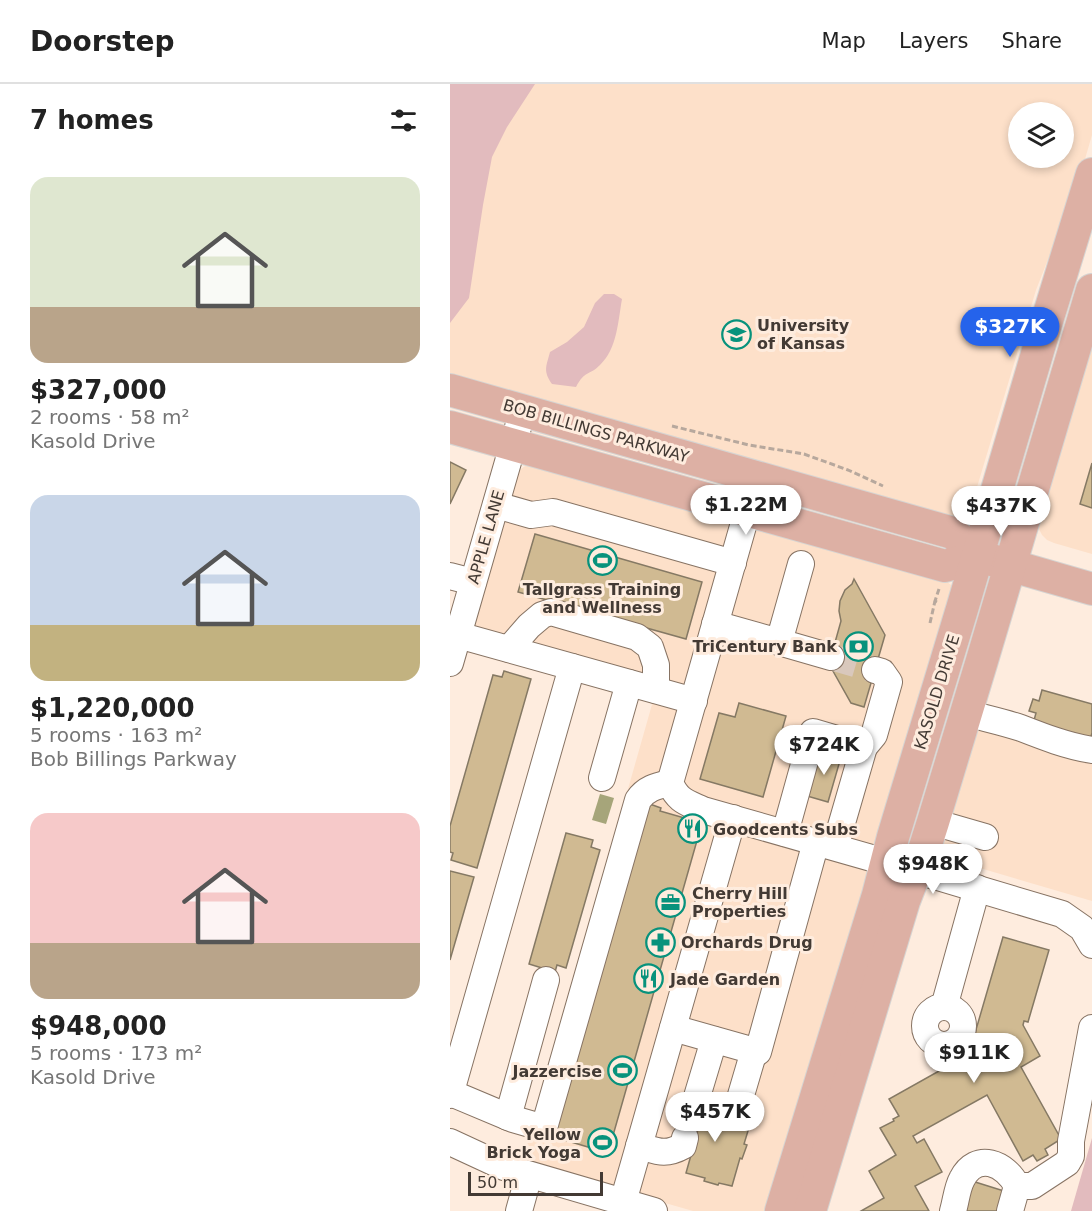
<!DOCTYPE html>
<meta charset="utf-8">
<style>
:root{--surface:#fff;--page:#f6f6f6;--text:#222;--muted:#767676;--line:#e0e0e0;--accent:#2563eb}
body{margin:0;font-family:"DejaVu Sans",sans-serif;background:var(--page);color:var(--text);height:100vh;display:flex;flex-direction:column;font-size:22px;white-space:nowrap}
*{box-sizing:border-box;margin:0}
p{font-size:20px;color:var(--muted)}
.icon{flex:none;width:33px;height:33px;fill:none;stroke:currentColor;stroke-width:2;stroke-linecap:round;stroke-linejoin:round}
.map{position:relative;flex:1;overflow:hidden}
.side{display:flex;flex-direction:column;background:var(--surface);width:450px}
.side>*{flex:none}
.fabs{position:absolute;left:558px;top:18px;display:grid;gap:12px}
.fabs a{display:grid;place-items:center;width:66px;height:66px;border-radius:50%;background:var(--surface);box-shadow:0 3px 9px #0003;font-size:30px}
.scale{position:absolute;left:18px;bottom:15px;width:135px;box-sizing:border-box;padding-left:6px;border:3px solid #433a34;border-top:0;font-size:16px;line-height:21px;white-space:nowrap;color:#433a34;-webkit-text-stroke:4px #feecde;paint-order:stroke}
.price{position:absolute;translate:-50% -51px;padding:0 14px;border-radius:21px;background:#fff;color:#222;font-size:20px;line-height:39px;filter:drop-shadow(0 2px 3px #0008)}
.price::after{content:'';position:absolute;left:50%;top:36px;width:18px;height:14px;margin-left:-9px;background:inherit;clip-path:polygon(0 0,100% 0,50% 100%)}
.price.on{background:var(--accent);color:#fff}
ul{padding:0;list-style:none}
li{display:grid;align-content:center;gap:12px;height:318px;padding:0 30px}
li span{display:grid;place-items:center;height:186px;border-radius:18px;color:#555}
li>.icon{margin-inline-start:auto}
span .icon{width:108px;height:108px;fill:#fffc;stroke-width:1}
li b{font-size:26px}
h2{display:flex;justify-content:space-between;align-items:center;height:72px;padding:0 30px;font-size:26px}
header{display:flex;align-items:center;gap:36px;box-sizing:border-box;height:84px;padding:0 30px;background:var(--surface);border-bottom:2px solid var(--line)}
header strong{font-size:28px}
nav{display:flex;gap:33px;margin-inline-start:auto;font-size:21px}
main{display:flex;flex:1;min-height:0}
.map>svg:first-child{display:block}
</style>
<header>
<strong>Doorstep</strong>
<nav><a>Map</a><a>Layers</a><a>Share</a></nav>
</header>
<main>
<section class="side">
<h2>7 homes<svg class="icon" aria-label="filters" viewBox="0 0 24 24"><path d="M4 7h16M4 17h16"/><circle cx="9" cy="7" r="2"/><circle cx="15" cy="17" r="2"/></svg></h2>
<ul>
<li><span style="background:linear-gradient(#dfe7d0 70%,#b9a48a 0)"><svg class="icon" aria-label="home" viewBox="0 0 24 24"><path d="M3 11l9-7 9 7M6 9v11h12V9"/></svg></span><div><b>$327,000</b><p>2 rooms · 58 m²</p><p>Kasold Drive</p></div></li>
<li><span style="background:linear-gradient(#c9d6e8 70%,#c2b280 0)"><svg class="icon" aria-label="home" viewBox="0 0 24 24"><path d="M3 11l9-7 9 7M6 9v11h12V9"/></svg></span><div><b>$1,220,000</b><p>5 rooms · 163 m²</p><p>Bob Billings Parkway</p></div></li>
<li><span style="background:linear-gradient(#f6c9c9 70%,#b9a48a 0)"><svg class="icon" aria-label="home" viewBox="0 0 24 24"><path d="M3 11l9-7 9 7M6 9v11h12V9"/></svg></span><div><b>$948,000</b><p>5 rooms · 173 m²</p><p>Kasold Drive</p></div></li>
</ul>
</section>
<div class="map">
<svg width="642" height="1127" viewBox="0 0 642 1127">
<rect width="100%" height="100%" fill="#feecde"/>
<g fill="#fde0c9" fill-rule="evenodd">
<path d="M0,0H642V51L621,123L606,155L586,206L519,430L515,437L509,440L0,295ZM568,28H614V74H568Z"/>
<path d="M642,242V470L604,459L597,456L592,451L586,439Z"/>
<path d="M78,380L494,495L501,501L505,507L416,805L316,1127H243L72,1078L203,617L16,564L66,392L71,385Z"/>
<path d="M528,642L642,675V817L489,772Z"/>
</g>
<g fill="#e2bbbe">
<path d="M0,0H85L57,43L42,73L33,121L19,214L0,239Z"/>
<path d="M154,210H164L172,215C168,238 167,265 150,281C139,292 135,286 126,303L102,300C93,287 96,283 100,268L117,258L134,243L145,219Z"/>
<path d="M642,1054V1127H621Z"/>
</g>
<path fill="#a6a57a" d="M150,710L164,714L156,740L142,736Z"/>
<g fill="#d0ba92" stroke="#857964" stroke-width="1.5">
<path d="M0,378L16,386L0,420Z"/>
<path d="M642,379V424L630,420Z"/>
<path d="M85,450L252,498L236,555L68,508Z"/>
<path d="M404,495L435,551L414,623L401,619L379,580L391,537L389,527L390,517L395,506L402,500Z"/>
<path d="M54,587L81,595L27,784L1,776L3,769L0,768V742L43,591L52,593Z"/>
<path d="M592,606L642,620V649L640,656L583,640L586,629L579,627L583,615L589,617Z"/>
<path d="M289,619L336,632L313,713L250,695L269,629L285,633Z"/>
<path d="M370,667L391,673L378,718L357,712Z"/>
<path d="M197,719L211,724L210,727L252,739L158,1069L101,1052Z"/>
<path d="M116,749L143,756L141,763L150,766L116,884L107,881L105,888L79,880Z"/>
<path d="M0,787L24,793L0,876Z"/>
<path d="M553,853L599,866L578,938L574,937L573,941L590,972L571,983L611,1055L595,1065L598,1071L587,1077L583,1071L573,1077L537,1011L463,1052L467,1059L474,1055L492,1088L465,1102L479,1127H411L434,1114L419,1087L446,1071L430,1044L444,1037L443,1035L449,1032L439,1015L514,973L517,976L539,964L537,960L523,956Z"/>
<path d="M503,938L526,945L523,956L500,949Z"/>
<path d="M267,1023L288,1029L287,1033L301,1037L294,1060L297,1061L292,1075L290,1074L282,1102L269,1099L268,1101L254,1097L255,1094L236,1089L245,1057L225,1051L230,1033L254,1024L266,1027Z"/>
<path d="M522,1097L554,1107L549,1127H513Z"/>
</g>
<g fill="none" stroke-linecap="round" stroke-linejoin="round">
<path stroke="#d9c8bc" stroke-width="26" stroke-dasharray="26 13" stroke-linecap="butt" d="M381,573L425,586"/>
<defs>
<g id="minor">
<path d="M307,393L220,699C228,717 236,718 253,726L488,793L612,830L632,844L642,861"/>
<path d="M46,421L81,431L103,428L283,479"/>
<path d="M0,492L23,498"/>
<path d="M265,540L329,558L351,480"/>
<path d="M8,551L244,617"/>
<path d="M329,558L381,573"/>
<path d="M59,565L79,542L92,531L101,528L187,553L200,563L206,581V606"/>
<path d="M0,579L73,326"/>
<path d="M516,629C534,634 553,638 571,644C594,653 617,662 642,666"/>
<path d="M414,663L424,651L439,598L432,588L425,586"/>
<path d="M152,694L179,599"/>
<path d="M483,738L535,753"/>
<path d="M335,749L363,648L414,663L385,763"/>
<path d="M494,923L527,804"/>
<circle cx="494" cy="942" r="19"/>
<path d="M223,944L308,968L366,758"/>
<path d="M1,1009L63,1035L94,1044L188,716C196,704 207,702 220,699"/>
<path d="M0,1011L122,583"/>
<path d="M289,1018L304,967"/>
<path d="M58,1033L96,896"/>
<path d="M240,1036L264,956"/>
<path d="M0,1058L54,1083L204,1127"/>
<path d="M189,1062C207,1067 215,1072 233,1062L235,1054"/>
<path d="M567,1102H582L617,1079L621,1072V1057L642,944"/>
<path d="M173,1118L283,734"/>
<path d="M69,1127L79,1091"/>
<path d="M503,1127C506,1117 507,1104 512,1095C526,1067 556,1079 567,1102L560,1127"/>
</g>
<g id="major">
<path d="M0,306L503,449L528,472L642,505"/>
<path d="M0,343L495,482L528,472"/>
<path d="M331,1127L428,811L443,753L512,525L592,253L642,90"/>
<path d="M360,1127L454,817L475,763L483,738C537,561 590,384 642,206"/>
</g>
</defs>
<use href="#minor" stroke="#877363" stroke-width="28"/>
<use href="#major" stroke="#d6d4d2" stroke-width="34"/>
<g stroke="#b7a89d" stroke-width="3" stroke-dasharray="6 3" stroke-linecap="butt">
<path d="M222,342L299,361L354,370L398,386L433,402"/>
<path d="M487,518L485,517L489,505"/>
<path d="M480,539L485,517"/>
</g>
<use href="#minor" stroke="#fff" stroke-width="26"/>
<use href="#major" stroke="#ddb0a4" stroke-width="32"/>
</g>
<defs>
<symbol id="university-ring" viewBox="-11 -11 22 22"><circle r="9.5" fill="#feecde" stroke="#07927c" stroke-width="1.5"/><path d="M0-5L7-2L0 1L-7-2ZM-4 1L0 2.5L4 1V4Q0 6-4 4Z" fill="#07927c"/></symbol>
<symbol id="stadium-ring" viewBox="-11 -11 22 22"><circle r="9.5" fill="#feecde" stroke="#07927c" stroke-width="1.5"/><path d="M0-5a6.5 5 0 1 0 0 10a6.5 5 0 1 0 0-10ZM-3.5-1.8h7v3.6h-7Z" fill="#07927c"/></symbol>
<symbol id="bank-ring" viewBox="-11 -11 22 22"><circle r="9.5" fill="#feecde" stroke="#07927c" stroke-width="1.5"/><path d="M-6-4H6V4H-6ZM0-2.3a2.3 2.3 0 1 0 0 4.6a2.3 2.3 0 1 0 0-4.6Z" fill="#07927c"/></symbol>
<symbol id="restaurant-ring" viewBox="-11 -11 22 22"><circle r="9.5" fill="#feecde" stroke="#07927c" stroke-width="1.5"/><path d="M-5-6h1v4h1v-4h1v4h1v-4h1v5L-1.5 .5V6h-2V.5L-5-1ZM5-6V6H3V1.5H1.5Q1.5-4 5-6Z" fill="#07927c"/></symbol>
<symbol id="office-ring" viewBox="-11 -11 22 22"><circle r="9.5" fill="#feecde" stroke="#07927c" stroke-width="1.5"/><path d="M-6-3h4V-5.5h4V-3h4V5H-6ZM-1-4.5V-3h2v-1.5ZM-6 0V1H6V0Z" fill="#07927c"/></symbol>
<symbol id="pharmacy-ring" viewBox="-11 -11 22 22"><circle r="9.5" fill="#feecde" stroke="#07927c" stroke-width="1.5"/><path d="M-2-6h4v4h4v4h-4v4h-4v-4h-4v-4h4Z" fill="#07927c"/></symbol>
</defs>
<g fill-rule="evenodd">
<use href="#university-ring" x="270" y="234" width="33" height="33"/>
<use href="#stadium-ring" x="136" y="460" width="33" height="33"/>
<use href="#bank-ring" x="392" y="546" width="33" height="33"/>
<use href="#restaurant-ring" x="226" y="728" width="33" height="33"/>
<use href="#office-ring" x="204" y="802" width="33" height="33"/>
<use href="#pharmacy-ring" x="194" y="842" width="33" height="33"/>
<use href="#restaurant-ring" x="182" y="878" width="33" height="33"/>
<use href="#stadium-ring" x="156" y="970" width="33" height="33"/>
<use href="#stadium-ring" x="136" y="1042" width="33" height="33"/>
</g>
<g text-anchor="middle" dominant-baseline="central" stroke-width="6" stroke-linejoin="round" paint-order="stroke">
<g font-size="16" font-weight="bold" fill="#433a34" stroke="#feecde" text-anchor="start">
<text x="307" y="241">University<tspan x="307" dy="18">of Kansas</tspan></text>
<text x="152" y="505" text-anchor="middle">Tallgrass Training<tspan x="152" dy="18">and Wellness</tspan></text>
<text x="387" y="562" text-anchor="end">TriCentury Bank</text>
<text x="263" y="745">Goodcents Subs</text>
<text x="242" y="809">Cherry Hill<tspan x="242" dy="18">Properties</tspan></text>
<text x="231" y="858">Orchards Drug</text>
<text x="220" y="895">Jade Garden</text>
<text x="152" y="987" text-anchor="end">Jazzercise</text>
<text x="131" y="1050" text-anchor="end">Yellow<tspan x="131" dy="18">Brick Yoga</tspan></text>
</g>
<g font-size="16" fill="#433a34" stroke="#feecde">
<text transform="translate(146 347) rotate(16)">BOB BILLINGS PARKWAY</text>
<text transform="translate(36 453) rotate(-74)">APPLE LANE</text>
<text transform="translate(487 608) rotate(-73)">KASOLD DRIVE</text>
</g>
</g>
</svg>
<div class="fabs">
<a><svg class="icon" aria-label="layers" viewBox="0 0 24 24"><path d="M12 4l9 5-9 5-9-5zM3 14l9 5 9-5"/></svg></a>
</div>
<div class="scale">50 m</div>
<b class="price on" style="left:560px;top:274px">$327K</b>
<b class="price" style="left:296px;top:452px">$1.22M</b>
<b class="price" style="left:551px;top:453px">$437K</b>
<b class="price" style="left:374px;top:692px">$724K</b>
<b class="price" style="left:483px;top:811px">$948K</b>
<b class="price" style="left:524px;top:1000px">$911K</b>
<b class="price" style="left:265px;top:1059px">$457K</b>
</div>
</main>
